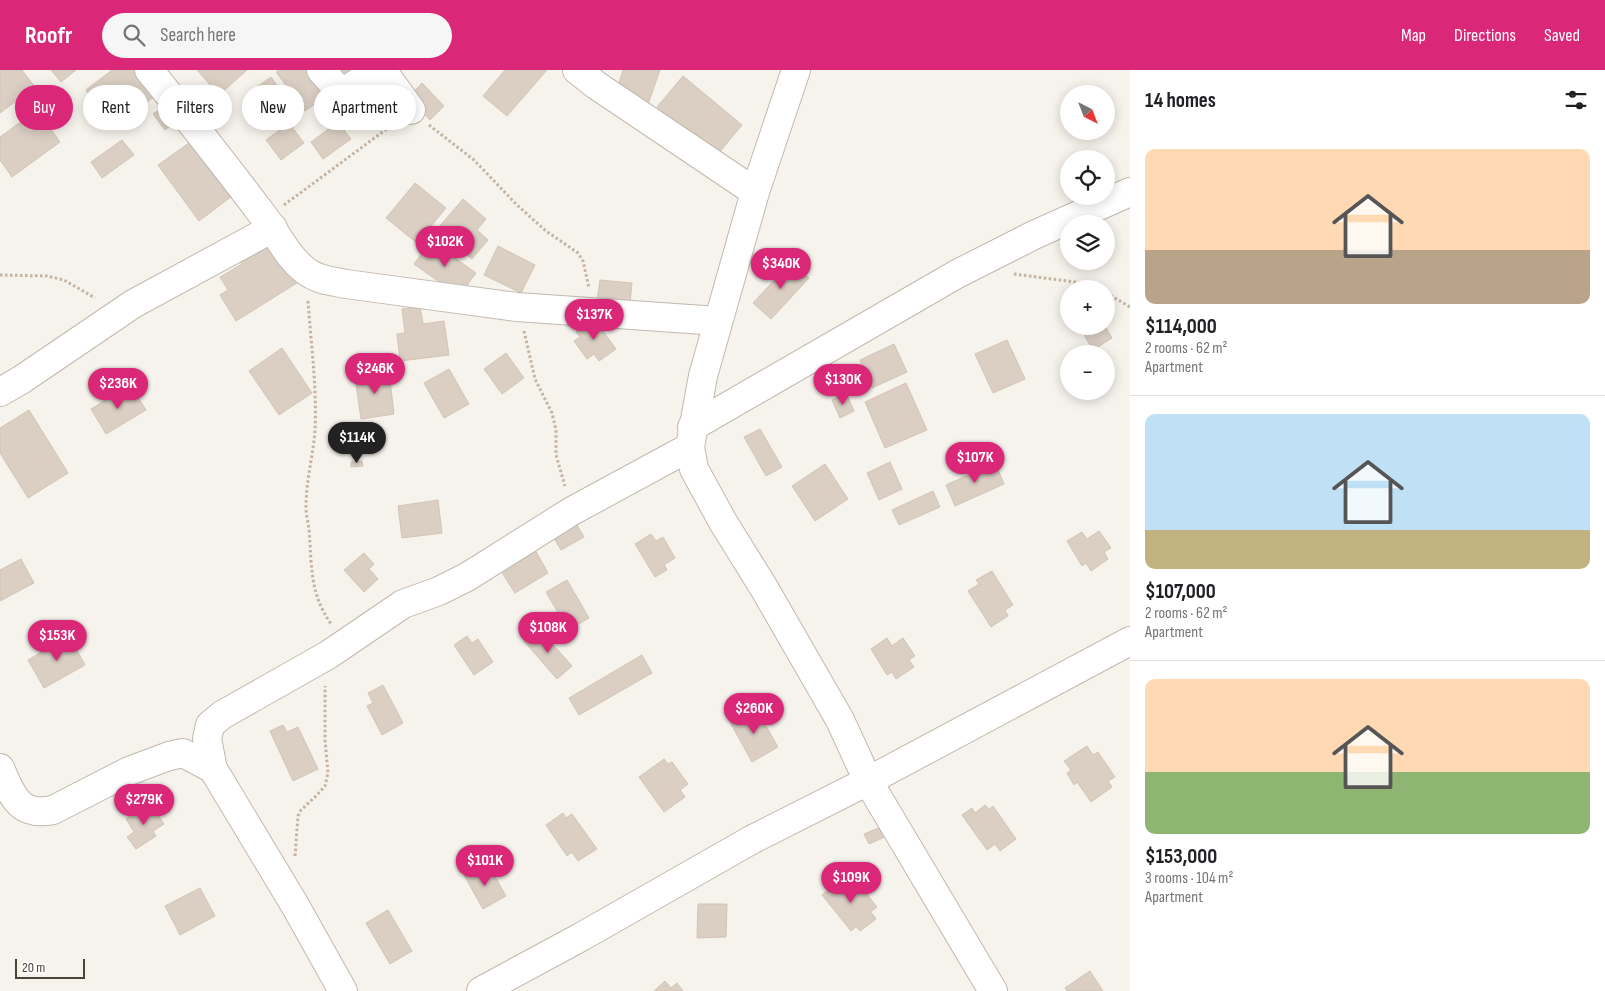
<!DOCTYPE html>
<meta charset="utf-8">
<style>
:root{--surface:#fff;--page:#f6f6f6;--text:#202124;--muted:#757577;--line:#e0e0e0;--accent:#db2777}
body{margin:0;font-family:"Sofia Sans Condensed",sans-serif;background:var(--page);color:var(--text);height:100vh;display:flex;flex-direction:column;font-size:19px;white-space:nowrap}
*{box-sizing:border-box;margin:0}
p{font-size:16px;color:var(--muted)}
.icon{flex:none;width:28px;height:28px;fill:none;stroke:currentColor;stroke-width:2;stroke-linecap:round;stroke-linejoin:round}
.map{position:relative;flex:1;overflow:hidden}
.side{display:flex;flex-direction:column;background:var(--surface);width:475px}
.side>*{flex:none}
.guide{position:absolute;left:15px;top:15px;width:475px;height:45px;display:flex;gap:10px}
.needle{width:32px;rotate:138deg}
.controls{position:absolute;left:1060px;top:15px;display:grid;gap:10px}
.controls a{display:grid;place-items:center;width:55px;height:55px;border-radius:50%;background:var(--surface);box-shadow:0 2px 12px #0003;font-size:25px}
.scale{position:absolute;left:15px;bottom:12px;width:70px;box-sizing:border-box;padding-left:5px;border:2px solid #4b4239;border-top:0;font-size:14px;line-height:18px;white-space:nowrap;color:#4b4239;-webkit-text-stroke:4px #fff;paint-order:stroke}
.price{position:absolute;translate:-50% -42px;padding:0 11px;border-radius:18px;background:var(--accent);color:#fff;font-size:16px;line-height:32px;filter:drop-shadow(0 1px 2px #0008)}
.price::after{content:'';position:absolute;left:50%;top:30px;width:15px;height:11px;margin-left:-8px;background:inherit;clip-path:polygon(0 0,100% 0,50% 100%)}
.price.active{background:#222;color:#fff}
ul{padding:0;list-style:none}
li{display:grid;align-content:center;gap:10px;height:265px;padding:0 15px}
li+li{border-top:1px solid var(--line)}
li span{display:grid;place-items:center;height:155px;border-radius:10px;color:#555}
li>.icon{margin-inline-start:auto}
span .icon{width:90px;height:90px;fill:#fffc;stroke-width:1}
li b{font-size:21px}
h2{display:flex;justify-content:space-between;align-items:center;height:60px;padding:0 15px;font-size:21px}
.tag{padding:0 18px;border-radius:22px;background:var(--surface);box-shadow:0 2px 12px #0003;font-size:18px;line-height:45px}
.tag.active{background:var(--accent);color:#fff}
header{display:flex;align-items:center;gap:30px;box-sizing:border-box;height:70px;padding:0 25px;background:var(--accent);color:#fff}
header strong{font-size:24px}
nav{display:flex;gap:28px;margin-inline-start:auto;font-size:18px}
.search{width:350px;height:45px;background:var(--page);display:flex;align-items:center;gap:12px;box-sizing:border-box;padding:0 18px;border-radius:28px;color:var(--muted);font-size:19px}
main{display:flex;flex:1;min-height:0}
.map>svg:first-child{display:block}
</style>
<header>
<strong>Roofr</strong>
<div class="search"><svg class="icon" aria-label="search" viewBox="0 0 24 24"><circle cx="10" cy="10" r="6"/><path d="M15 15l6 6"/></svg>Search here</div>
<nav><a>Map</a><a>Directions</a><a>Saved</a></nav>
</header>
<main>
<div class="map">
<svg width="1130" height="921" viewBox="0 0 1130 921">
<rect width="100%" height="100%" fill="#f6f2ec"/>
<g fill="#dbcfc4" stroke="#d3c4b4">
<path d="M0,0H22L35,17L0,43Z"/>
<path d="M51,0H76L61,12Z"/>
<path d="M112,0H136L155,26L113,57L86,20Z"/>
<path d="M197,0H247L219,25Z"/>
<path d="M279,0H307L326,26L305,41L276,2Z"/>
<path d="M329,0H359L340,14Z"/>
<path d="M505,0H547L507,46L483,26Z"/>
<path d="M623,0H660L648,34L616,23Z"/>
<path d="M683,6L742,55L717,85L657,37Z"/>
<path d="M271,7L282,22L262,37L251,21Z"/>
<path d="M377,8L405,38L383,59L355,28Z"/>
<path d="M422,13L444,36L430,50L408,28Z"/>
<path d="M41,20L46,28L20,45L15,38Z"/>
<path d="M167,34L178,50L165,60L153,44Z"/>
<path d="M37,40L60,72L12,107L0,90V67Z"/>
<path d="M338,52L351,69L323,89L311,72Z"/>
<path d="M289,53L304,73L281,90L266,70Z"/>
<path d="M196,68L236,123L199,151L158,95Z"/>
<path d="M122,70L134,85L102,108L91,92Z"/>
<path d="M415,113L446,138L417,173L386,148Z"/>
<path d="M463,129L486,149L477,160L488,170L472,189L460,180L457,184L433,164Z"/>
<path d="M265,169L300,211L236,251L220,225L228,220L220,207L242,194L237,187Z"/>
<path d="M431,171L476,203L459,226L414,194Z"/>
<path d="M498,176L535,195L521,223L484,205Z"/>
<path d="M791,192L809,208L771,249L753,233Z"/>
<path d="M600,210L632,213L630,233L597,230Z"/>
<path d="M420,236L423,254L444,251L449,285L400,291L397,264L405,263L402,239Z"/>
<path d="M594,249L616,279L599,291L594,284L587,289L574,271L580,267L576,262Z"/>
<path d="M1079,256H1105L1112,268L1093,280Z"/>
<path d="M1007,270L1025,309L993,323L975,284Z"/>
<path d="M894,274L907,302L872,318L860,290Z"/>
<path d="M282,278L312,323L279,345L249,301Z"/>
<path d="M506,283L524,308L502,324L484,299Z"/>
<path d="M449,299L469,334L444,348L424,313Z"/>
<path d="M389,302L394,344L361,349L355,307Z"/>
<path d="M906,313L927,360L885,378L865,332Z"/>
<path d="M130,315L146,340L106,364L91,339Z"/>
<path d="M846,323L854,341L840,348L832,330Z"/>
<path d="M29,340L68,403L28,428L0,383V358Z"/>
<path d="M760,359L782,397L766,406L744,367Z"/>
<path d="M362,391L363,396L351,397V392Z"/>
<path d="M890,392L902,419L879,430L867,403Z"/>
<path d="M995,393L1004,414L955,436L946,415Z"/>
<path d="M825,394L848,429L815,451L792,416Z"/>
<path d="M933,421L940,437L899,455L892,440Z"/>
<path d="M438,430L442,463L402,468L398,436Z"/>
<path d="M574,450L584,467L561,480L551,463Z"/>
<path d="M1099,461L1111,478L1104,482L1108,489L1091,501L1086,493L1082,496L1067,471L1082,462L1087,469Z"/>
<path d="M651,464L656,471L663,467L675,488L664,495L667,500L655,507L635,474Z"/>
<path d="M535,480L548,503L515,523L501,501Z"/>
<path d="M364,483L374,494L369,499L378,509L364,522L344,500Z"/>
<path d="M21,489L34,513L0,531V500Z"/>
<path d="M992,501L1013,535L1005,540L1008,546L991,557L968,521L979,514L976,510Z"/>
<path d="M567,510L589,548L568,560L546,522Z"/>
<path d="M539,559L572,596L557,609L524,571Z"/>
<path d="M69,566L85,595L44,618L28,590Z"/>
<path d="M467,566L472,573L478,569L493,592L474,605L454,575Z"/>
<path d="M887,568L892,576L903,568L915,586L909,590L914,597L896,609L892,602L887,605L871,579Z"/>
<path d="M642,585L652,603L579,645L569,628Z"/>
<path d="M383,615L403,653L382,665L367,636L373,633L368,623Z"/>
<path d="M755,637L778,677L752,692L730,652Z"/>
<path d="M283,655L287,662L298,657L318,699L293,711L270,661Z"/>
<path d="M1087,676L1093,685L1098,682L1115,707L1108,711L1112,717L1091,732L1077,712L1074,715L1067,703L1071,700L1064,691Z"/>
<path d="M664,689L668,694L672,692L688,714L680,720L685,727L664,742L639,707Z"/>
<path d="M150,733L164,754L153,761L156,766L136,779L127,767L134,762L126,749Z"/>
<path d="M985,735L989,739L993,736L1016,769L1000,781L995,774L987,780L962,745L972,738L975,743Z"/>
<path d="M563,743L566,748L572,744L597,779L578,791L572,782L567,786L546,755Z"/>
<path d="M883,756L887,766L869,774L864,764Z"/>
<path d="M490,798L506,826L483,839L464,805L474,799L477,804Z"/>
<path d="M847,805L855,815L858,813L877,837L871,842L876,849L860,861L856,857L851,861L822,825Z"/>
<path d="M200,818L215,846L180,865L165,836Z"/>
<path d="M698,834H727L726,867L697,868Z"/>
<path d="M388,840L412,881L390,894L366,853Z"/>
<path d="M1090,901L1103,921H1067L1065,918Z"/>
<path d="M665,911L671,918L677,913L683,921H654Z"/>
</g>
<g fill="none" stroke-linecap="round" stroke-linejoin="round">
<defs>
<g id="minor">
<path d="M149,0C187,47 225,95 262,144C277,163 287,187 306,201C317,210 332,211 346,214L517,237L718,251"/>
<path d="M321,0L337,18L343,21L347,20L376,0"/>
<path d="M382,0L411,40"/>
<path d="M577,0L596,15L755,122"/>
<path d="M796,0L755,122L703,306L690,377L694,399L723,452L764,518L840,650L868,711L993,921"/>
<path d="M0,322L21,310L133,234L273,158"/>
<path d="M692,357L957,204L1034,165L1130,122"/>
<path d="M0,698C12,725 18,747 53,740L129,701L169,686L183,683L213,699"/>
<path d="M343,921L296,837L213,699L207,669L210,655L222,645L328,585L403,534L439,521L467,507L572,441L690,377"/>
<path d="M481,921L581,867L753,769L868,711L1130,571"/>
</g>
</defs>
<use href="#minor" stroke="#c2b9ae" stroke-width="30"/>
<g stroke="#c4b39f" stroke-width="3" stroke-dasharray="2.5 2.5" stroke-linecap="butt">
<path d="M429,55L474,90L517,135L546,161L578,183L583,191L589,218"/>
<path d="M284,135L392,55"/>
<path d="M1014,204L1090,214L1099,219"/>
<path d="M0,205L47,206L64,210L95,228"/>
<path d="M1106,223L1130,237"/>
<path d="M308,231C311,274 317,317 315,361C313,386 306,411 306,437C306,444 308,452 309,459C312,496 309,522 331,554"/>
<path d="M524,261L535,309L552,343L556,360V385L565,416"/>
<path d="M295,786L298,746L301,740L317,725L325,716L328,703L325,670V616"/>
</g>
<use href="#minor" stroke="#fff" stroke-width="28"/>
</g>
</svg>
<div class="controls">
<a><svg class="needle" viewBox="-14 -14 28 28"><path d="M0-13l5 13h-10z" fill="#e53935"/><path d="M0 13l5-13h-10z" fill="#757577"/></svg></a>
<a><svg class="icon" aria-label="locate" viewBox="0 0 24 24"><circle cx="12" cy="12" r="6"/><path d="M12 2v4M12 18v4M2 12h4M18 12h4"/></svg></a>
<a><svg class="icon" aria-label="layers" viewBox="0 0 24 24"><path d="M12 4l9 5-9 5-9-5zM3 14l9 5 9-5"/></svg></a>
<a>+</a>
<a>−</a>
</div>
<div class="scale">20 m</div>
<b class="price" style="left:445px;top:198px">$102K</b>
<b class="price" style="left:781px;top:220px">$340K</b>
<b class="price" style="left:594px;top:271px">$137K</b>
<b class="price" style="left:375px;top:325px">$246K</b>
<b class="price" style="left:843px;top:336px">$130K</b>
<b class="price" style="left:118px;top:340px">$236K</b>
<b class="price active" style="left:357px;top:394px">$114K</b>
<b class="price" style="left:975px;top:414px">$107K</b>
<b class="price" style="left:548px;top:584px">$108K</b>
<b class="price" style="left:57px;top:592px">$153K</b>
<b class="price" style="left:754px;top:665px">$260K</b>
<b class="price" style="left:144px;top:756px">$279K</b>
<b class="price" style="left:485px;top:817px">$101K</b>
<b class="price" style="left:851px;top:834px">$109K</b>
<div class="guide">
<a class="tag active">Buy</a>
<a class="tag">Rent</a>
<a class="tag">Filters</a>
<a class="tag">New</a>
<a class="tag">Apartment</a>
</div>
</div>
<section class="side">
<h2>14 homes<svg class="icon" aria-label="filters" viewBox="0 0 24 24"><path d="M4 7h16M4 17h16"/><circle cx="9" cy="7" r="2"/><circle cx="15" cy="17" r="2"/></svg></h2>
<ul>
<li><span style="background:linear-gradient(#ffd9b3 65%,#b9a48a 0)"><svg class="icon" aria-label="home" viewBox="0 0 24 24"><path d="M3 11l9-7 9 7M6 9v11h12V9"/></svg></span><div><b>$114,000</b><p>2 rooms · 62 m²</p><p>Apartment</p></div></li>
<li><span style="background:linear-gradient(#bfe0f5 75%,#c2b280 0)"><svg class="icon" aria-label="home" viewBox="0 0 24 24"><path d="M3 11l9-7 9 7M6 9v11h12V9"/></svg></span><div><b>$107,000</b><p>2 rooms · 62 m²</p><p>Apartment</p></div></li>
<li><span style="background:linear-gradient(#ffd9b3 60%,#8fb573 0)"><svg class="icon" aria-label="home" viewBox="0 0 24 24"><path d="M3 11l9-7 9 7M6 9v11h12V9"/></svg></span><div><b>$153,000</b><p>3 rooms · 104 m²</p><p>Apartment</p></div></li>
</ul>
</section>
</main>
